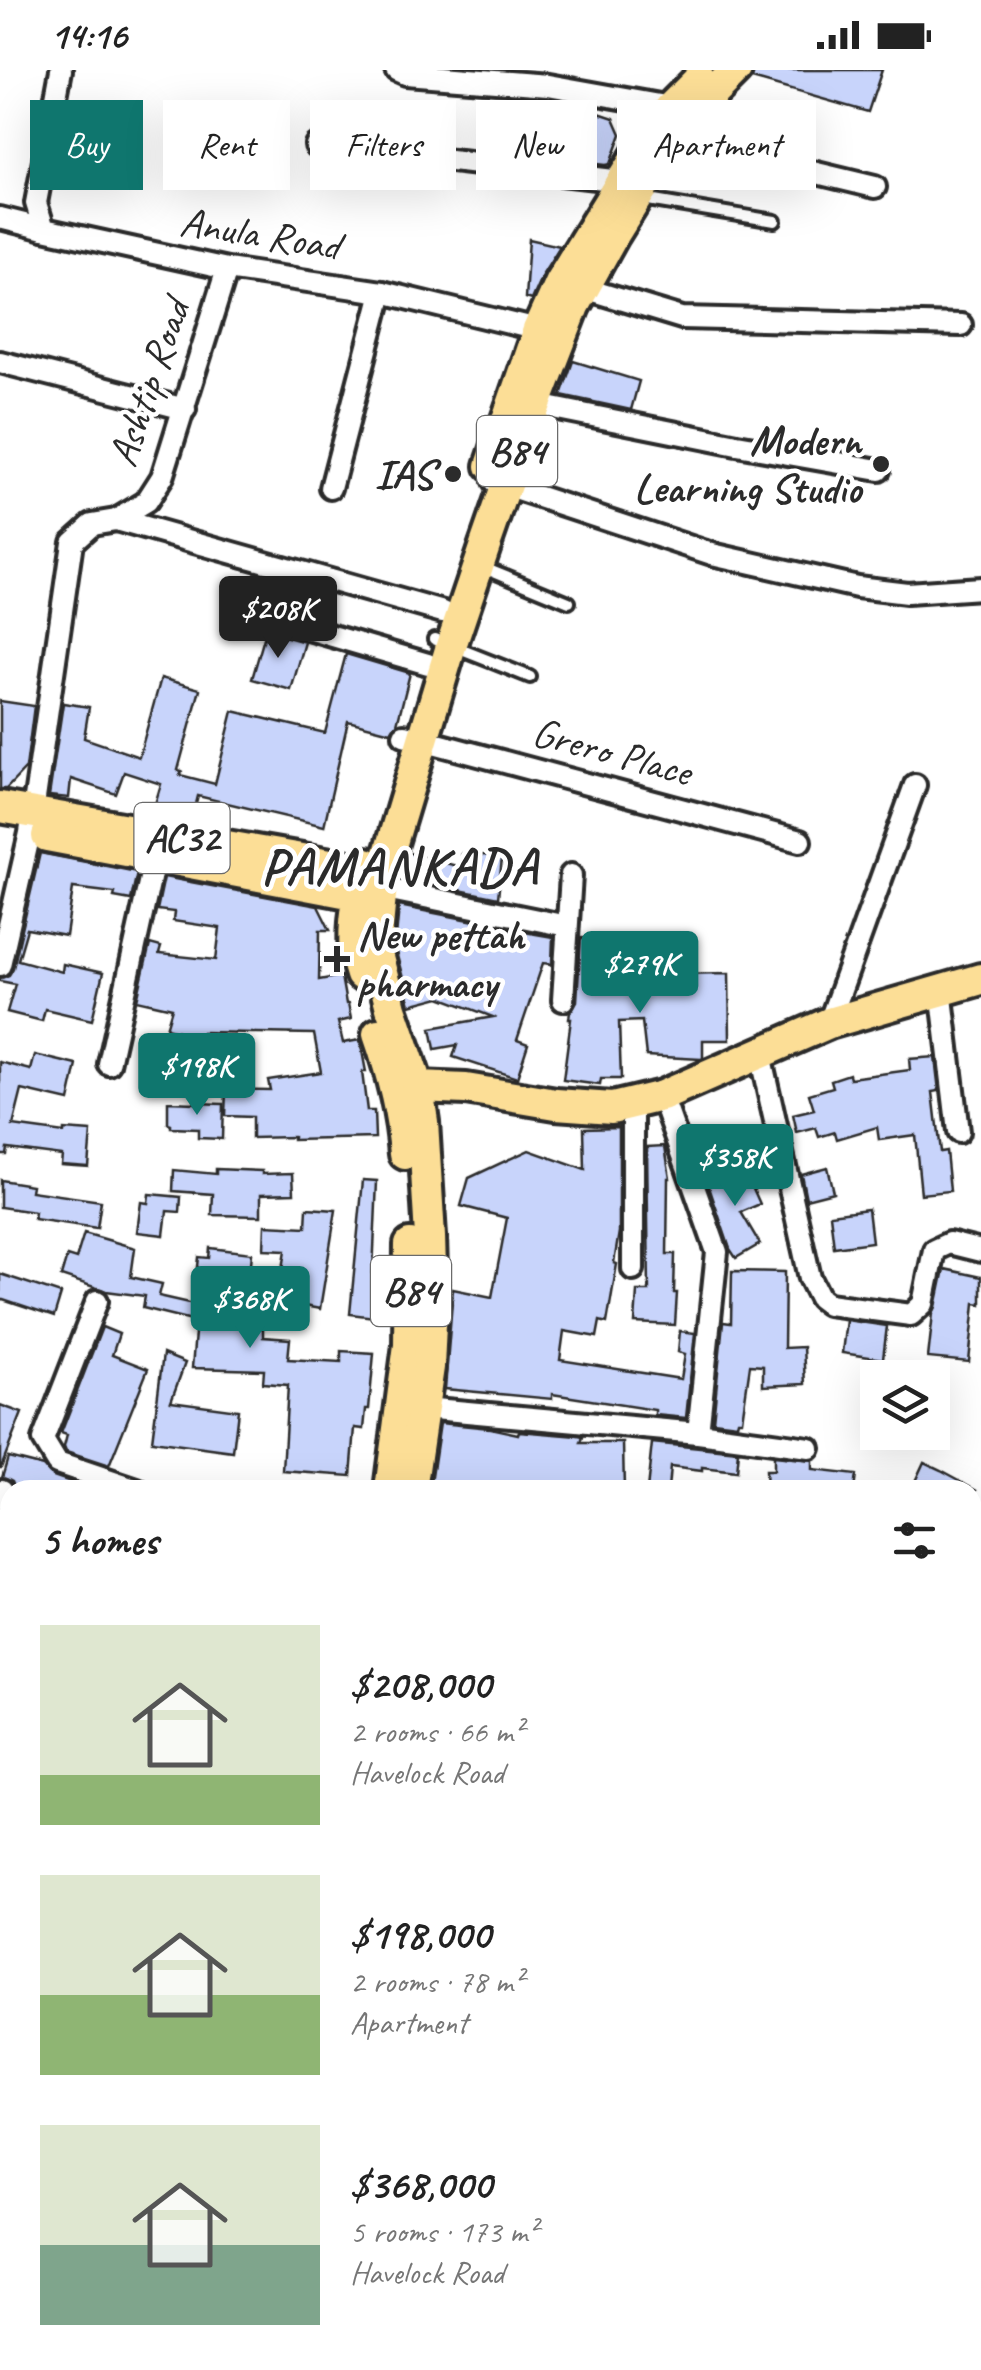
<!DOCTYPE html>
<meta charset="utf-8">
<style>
:root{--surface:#fff;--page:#f6f6f6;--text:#222;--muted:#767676;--accent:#0f766e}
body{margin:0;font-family:Caveat,sans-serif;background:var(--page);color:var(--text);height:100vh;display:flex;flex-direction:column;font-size:38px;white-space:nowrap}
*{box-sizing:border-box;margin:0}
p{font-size:32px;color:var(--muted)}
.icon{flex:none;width:55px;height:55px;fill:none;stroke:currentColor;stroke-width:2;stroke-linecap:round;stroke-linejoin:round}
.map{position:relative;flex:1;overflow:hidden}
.panel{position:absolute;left:0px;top:1410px;width:982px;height:890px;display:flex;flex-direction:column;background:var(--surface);border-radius:30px 30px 0 0;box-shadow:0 10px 40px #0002}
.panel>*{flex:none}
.guide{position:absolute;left:30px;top:30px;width:922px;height:90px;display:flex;gap:20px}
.fabs{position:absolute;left:860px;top:1290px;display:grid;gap:20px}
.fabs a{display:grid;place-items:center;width:90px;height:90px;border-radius:0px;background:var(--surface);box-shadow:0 10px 40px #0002;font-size:50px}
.price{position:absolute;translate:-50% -85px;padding:0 22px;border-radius:10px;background:var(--accent);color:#fff;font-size:32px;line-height:65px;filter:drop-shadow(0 2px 5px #0008)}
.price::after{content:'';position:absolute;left:50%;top:60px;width:30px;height:22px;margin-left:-15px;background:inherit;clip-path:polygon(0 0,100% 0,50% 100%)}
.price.active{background:#222;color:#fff}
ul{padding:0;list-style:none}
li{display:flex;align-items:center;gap:30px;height:250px;padding:0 40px}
li span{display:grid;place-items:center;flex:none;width:280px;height:200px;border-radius:0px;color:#555}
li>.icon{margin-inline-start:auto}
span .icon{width:120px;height:120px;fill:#fffc;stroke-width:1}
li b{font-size:42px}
h2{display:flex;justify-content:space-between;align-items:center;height:120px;padding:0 40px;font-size:42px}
.tag{padding:0 35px;border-radius:0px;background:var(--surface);box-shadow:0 10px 40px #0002;font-size:35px;line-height:90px}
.tag.active{background:var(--accent);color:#fff}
.status{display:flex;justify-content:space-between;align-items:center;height:70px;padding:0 50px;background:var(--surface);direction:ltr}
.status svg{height:28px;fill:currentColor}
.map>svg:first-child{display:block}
</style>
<div class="status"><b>14:16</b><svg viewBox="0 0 49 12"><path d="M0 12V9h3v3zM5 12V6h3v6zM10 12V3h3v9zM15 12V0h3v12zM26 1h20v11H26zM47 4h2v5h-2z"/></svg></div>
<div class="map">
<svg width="981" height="2300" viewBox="0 0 981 2300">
<rect width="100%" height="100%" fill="#fff"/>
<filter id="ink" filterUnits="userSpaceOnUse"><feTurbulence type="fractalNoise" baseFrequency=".01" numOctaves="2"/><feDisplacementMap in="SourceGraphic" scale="20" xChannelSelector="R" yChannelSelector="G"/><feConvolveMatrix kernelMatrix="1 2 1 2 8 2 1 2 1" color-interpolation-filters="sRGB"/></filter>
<g filter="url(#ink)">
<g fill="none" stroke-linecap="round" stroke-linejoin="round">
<path stroke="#8edcee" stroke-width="20" d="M972,2285H981"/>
</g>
<g fill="#c8d4fb" stroke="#2b2b2b" stroke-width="2.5">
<path d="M754,0H882L868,42L752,9Z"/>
<path d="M572,40L593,41L614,48L621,64L610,94L605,95L563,90Z"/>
<path d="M529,169L560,176L543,203L531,230L525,228Z"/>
<path d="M573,291L639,311L631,340L561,325Z"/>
<path d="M266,561L305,572L291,620L252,609Z"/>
<path d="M346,584L410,603L397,654L391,662L348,651L324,756L198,726L192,750L168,744V747L152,744L161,714L124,702L116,724L71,709L69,728L49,726L63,633L89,637L84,668L139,687L161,608L200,619L178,700L182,701L180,705L215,714L233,641L325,663Z"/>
<path d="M0,631L34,636L26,698L6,719H0Z"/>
<path d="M40,783L137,802L131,830L114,827L115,823L73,818L66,866L27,859L18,890L62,902L63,894L103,903L92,950L45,939L42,951L7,942L15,914L0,911V908L9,905L13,898Z"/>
<path d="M409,783L460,797L462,783L502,787L498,828L401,808Z"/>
<path d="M164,807L318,836L330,860H320L319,910L341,906L346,934H348L351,949L338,952L343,973L360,970L366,1002H362L367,1041H374L375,1068L293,1070V1067L252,1068V1047L225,1046L226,1019L270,1020L268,1010L321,1002L314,964L202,962L201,967L166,958L172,938L137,930L150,874L161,877L159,884L216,890L220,858L173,851L174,842L157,840Z"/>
<path d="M399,836L495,855L496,857L553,867L552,894L543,893L517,970L528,974L517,1008L453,987L457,975L435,979L431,958L493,947L440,927L410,935L395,878Z"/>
<path d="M581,868L601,869V897L633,900L632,911L672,915V904L729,903L730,970H703V988L701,989L646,986L642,951L619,952L621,1009H601L600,1015L563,1010L571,949H569L570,942L577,931Z"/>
<path d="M35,985L77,995L69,1031L22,1020L13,1056L64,1063V1060L91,1062L88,1096L61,1094L62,1085L7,1078L6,1084H0V992L31,1000Z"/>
<path d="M935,987L939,1021L933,1022L940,1082L946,1081L950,1121L921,1124L915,1065L879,1070L877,1057L837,1069L835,1062L819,1067L816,1058L797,1063L793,1045L814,1040L809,1024L833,1017L831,1010L849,1004L850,1008L910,1000L909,989Z"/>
<path d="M168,1032L223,1034L222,1069L198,1068V1059L171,1058V1055L168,1054Z"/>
<path d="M619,1057V1162L614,1193L617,1194L607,1253L600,1251L597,1267L564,1261L560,1290L681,1309L685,1284L678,1282L680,1261L695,1263L686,1348L655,1345V1340L552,1324V1329L445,1319L453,1219L492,1227L507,1148L461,1136L469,1108L529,1080L585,1100L584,1058Z"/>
<path d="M665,1076L670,1108H668L667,1184H675L674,1223H677L675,1255L635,1253L637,1221H649L647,1077Z"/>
<path d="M743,1096L760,1134L741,1142L760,1174L736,1188L730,1179L707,1111Z"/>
<path d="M827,1097L833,1122L806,1129L801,1104Z"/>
<path d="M216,1099L262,1101V1104L293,1103L294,1123L261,1124V1146L212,1145L213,1124L173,1121L174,1100L216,1104Z"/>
<path d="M0,1110L32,1115L31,1121L101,1131L97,1158L34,1149L35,1142L0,1137Z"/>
<path d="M363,1110L377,1111L373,1203L391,1205V1249L350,1244Z"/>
<path d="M149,1124L181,1127L180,1142L167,1141L164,1165L137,1162L141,1132L148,1133Z"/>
<path d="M307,1138L336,1140L320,1239L278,1231L286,1180L264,1179L265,1155L306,1157Z"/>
<path d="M868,1139L872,1172L834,1177L830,1144Z"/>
<path d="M84,1163L135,1178L131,1207L162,1214L159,1226L194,1234L199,1187L209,1188L210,1178L252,1183L245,1257L263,1258V1267L290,1269L288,1289L341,1292V1281L374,1283L369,1339H366L364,1359L355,1358L351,1406L283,1401L288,1315L263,1313L264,1300L192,1298L196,1251L143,1238L145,1226L106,1221L61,1206L67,1186L76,1189Z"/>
<path d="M944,1199L981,1207V1234L975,1233L969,1292L928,1288L933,1243L936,1237Z"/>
<path d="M732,1201L785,1202L784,1278L803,1277L805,1314L763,1316V1296L750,1295L742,1350H738L737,1354L713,1351L723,1252L731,1253Z"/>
<path d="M0,1204L61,1224L54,1247L0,1229Z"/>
<path d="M846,1250L887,1256L883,1289L842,1283Z"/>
<path d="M102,1257L119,1264L112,1285L148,1299L109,1396L66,1382L64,1377L67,1365L61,1363Z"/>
<path d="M163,1284L185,1293L171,1331L238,1340L233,1382L152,1371Z"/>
<path d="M0,1335L22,1343L1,1397H0Z"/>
<path d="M440,1353L490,1358L518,1364L519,1361L578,1366L583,1367L581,1373H623L624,1420H430Z"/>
<path d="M652,1373L738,1382L736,1402L702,1398V1401L670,1397L668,1420H647Z"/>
<path d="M8,1387L43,1396L53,1406L94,1420H15L12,1411L2,1407Z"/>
<path d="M773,1387L812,1391V1400L856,1405L854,1420H766L765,1401H773Z"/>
<path d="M924,1392L941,1400L978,1420H911Z"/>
</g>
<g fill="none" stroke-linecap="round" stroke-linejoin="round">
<defs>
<g id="lane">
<path d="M642,129L775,151"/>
<path d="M484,497L569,532"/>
<path d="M434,569L530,607"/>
</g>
<g id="street">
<path d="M61,0L36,133L44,159L227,199L382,222L538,260L548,264"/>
<path d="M396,0L405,4L548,15L671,37L680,41"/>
<path d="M663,66L875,117"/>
<path d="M316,75L621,111L631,115"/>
<path d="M0,148L44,159"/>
<path d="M573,215L682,248L961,255"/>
<path d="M0,292L185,339"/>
<path d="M528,333L737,375L879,400"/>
<path d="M494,412L712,484L857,517L907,523L981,518"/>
<path d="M331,418L382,222"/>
<path d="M116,450L443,542"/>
<path d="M264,546L428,594"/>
<path d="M404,665L800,771"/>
<path d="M381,818L567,856"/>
<path d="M0,895L30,763L72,472L92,454L116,450L146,432L162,407L227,199"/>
<path d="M941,919L958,1062"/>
<path d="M563,930L571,805"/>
<path d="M829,953L915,715"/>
<path d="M760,984L810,1208L820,1228L828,1234L911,1245L923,1234L934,1180L949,1173L981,1181"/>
<path d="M109,994L155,786"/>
<path d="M662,1026L717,1182L698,1363"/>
<path d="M633,1199V1033"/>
<path d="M97,1231L43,1370L57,1393L137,1420"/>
<path d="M423,1338L698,1363L809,1378"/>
<path d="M0,1428L2,1420"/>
<path d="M0,1527L10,1531"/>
<path d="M972,1546L981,1551"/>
<path d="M0,1599L10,1604"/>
<path d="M0,1814L10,1804"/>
<path d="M972,1821L981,1823"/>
<path d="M972,1911L981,1885"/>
<path d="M0,2024H10"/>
<path d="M111,2293V2290"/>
<path d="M5,2300L10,2290"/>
<path d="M222,2300L224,2290"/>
<path d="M415,2300L417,2290"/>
<path d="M489,2300L491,2290"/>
</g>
<g id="secondary">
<path d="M0,2181H10"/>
<path d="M972,2186L981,2184"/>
<path d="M688,2290L717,2300"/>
<path d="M826,2300L830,2290"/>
<path d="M850,2300L862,2290"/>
</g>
<g id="primary">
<path d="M491,396L538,260L560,211L651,63L671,37L699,9"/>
<path d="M0,737L383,803"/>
<path d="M47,766L375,828"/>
<path d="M361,905C359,898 356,889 355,882C352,853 359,821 366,793"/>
<path d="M378,964C392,1004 402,1042 405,1084"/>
<path d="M399,1020L418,1017L466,1019L556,1034L612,1038L662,1026L829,953L981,909"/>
<path d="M390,1420L409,1275L410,1175"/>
<path d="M411,1420L429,1297L432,1232L430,1167L423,1052L418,1017L391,938L376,880L383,803L451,576L485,475L517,383L574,236L613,166L673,69L690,46L736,0"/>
<path d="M874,2290L878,2300"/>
<path d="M910,2290L916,2300"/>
</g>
</defs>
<use href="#lane" stroke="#2b2b2b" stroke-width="18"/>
<use href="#street" stroke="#2b2b2b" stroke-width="28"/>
<use href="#secondary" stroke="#2b2b2b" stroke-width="35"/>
<use href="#primary" stroke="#2b2b2b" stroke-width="38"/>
<use href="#lane" stroke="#fff" stroke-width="10"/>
<use href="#street" stroke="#fff" stroke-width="20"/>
<use href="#secondary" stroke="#fff" stroke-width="28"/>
<use href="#primary" stroke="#fcde96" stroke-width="30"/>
</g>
</g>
<g fill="#2b2b2b" stroke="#fff" stroke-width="4">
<circle cx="881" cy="394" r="10"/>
<circle cx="453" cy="404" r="10"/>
<path d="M332 874h10v10h10v10h-10v10h-10v-10h-10v-10h10z"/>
</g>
<g text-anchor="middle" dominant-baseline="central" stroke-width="9" stroke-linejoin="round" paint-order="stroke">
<g fill="#fff" stroke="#6b6b6b" stroke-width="2.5">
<rect x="477" y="346" width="80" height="70" rx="8"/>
<rect x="134.5" y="733" width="95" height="70" rx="8"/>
<rect x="371" y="1186" width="80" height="70" rx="8"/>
</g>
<g font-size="40" font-weight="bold" fill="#2b2b2b">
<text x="517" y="381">B84</text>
<text x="182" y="768">AC32</text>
<text x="411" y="1221">B84</text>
</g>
<g font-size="42" fill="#2b2b2b" stroke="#fff">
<text transform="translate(260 164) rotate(9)">Anula Road</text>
<text transform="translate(149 313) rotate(-71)">Ashtip Road</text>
<text transform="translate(612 682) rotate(15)">Grero Place</text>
</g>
<g font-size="42" font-weight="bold" fill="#2b2b2b" stroke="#fff" text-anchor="end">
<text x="861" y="370">Modern<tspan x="861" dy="48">Learning Studio</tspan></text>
<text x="433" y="404">IAS</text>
<text x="357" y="865" text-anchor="start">New pettah<tspan x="357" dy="48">pharmacy</tspan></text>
</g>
<g font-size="52" font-weight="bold" letter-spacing="2.5" fill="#2b2b2b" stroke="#fff">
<text x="400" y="797">PAMANKADA</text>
</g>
</g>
</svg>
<div class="fabs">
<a><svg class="icon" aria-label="layers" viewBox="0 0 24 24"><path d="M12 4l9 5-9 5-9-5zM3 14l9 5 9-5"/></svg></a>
</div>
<b class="price active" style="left:278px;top:591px">$208K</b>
<b class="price" style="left:640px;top:946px">$279K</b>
<b class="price" style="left:197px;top:1048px">$198K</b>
<b class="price" style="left:735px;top:1139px">$358K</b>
<b class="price" style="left:250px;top:1281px">$368K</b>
<div class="guide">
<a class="tag active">Buy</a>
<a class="tag">Rent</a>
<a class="tag">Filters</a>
<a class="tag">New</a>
<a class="tag">Apartment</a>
</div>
<section class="panel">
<h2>5 homes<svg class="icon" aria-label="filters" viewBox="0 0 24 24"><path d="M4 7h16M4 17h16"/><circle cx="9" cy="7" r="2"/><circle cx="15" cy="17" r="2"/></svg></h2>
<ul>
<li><span style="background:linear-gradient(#dfe7d0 75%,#8fb573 0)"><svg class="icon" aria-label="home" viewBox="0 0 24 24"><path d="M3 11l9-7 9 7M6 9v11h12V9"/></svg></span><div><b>$208,000</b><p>2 rooms · 66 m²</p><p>Havelock Road</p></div></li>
<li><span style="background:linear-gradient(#dfe7d0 60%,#8fb573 0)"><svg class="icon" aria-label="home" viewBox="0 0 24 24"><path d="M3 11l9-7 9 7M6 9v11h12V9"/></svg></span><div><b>$198,000</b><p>2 rooms · 78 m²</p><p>Apartment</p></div></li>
<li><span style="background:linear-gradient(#dfe7d0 60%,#7fa58c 0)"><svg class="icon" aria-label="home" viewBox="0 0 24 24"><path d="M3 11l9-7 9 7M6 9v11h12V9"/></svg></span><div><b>$368,000</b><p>5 rooms · 173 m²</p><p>Havelock Road</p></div></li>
</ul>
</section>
</div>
